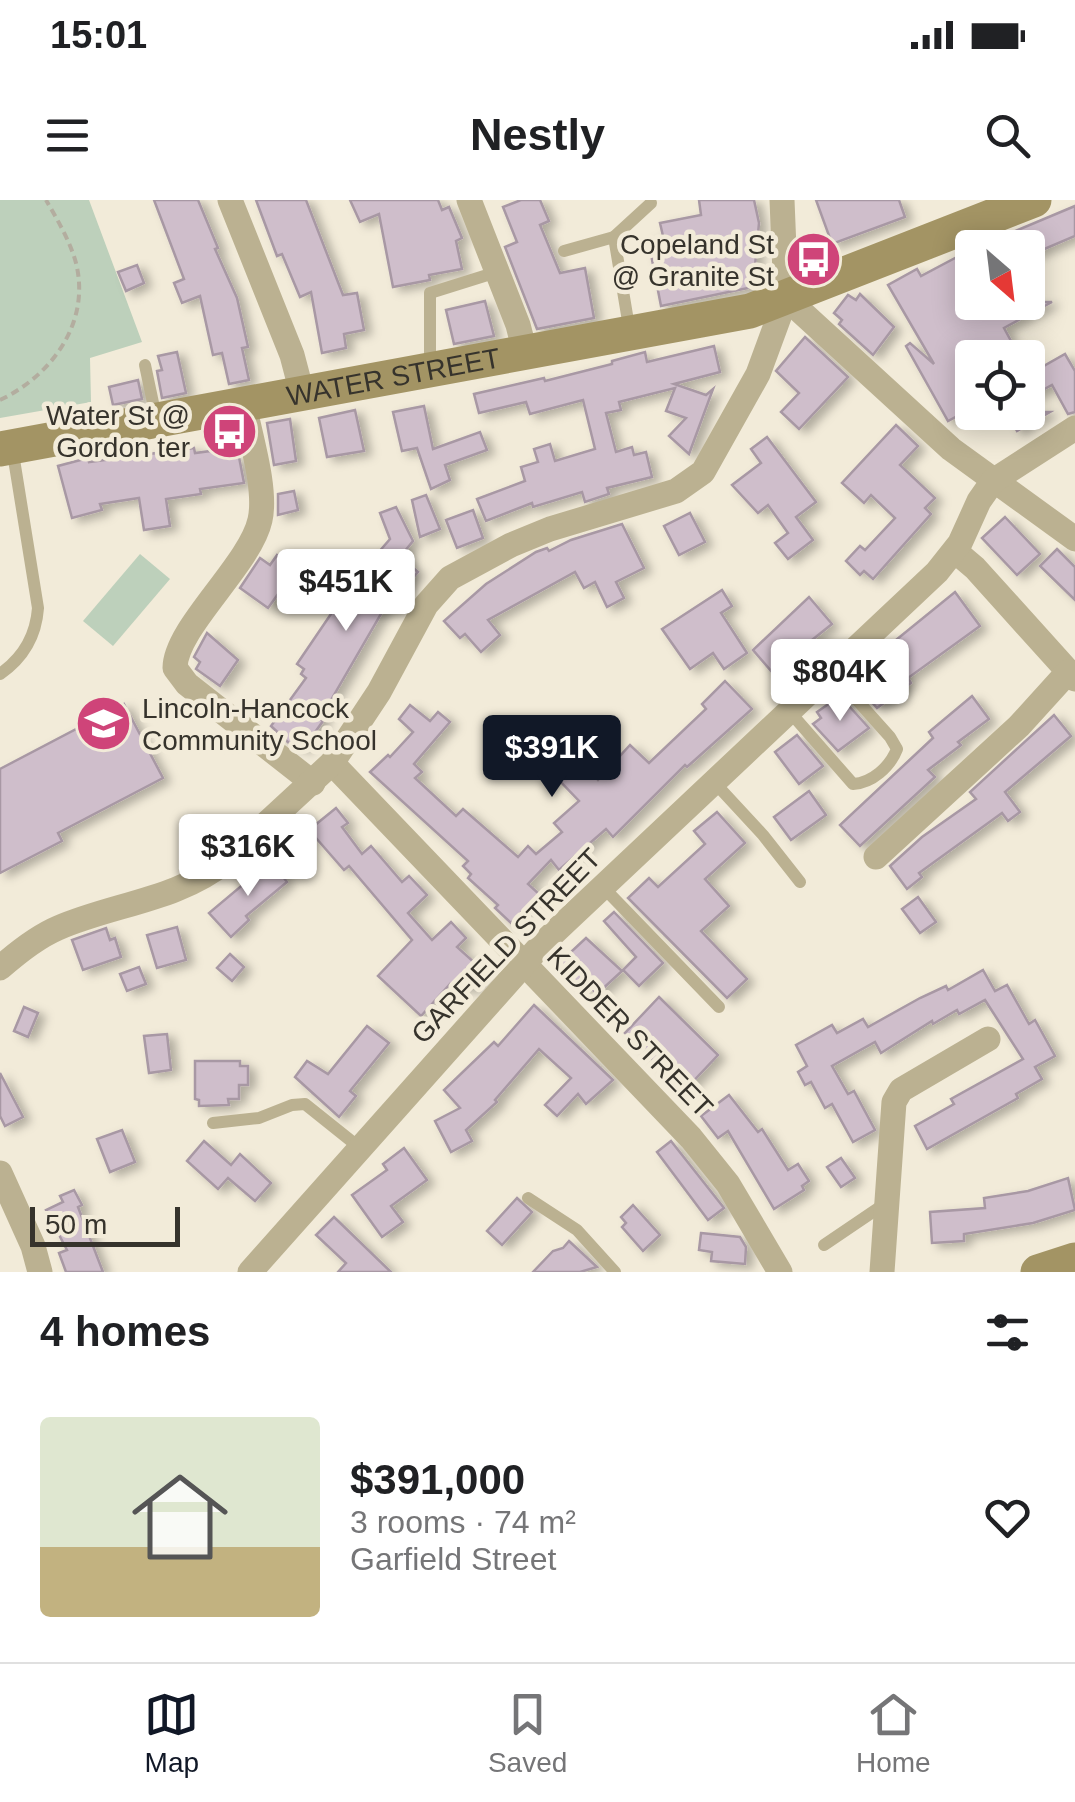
<!DOCTYPE html>
<meta charset="utf-8">
<style>
:root{--surface:#fff;--page:#f6f6f6;--text:#202124;--muted:#757577;--line:#e0e0e0;--accent:#111827}
body{margin:0;font-family:Arial,sans-serif;background:var(--page);color:var(--text);height:100vh;display:flex;flex-direction:column;font-size:38px;white-space:nowrap}
*{box-sizing:border-box;margin:0}
p{font-size:32px;color:var(--muted)}
.icon{flex:none;width:55px;height:55px;fill:none;stroke:currentColor;stroke-width:2;stroke-linecap:round;stroke-linejoin:round}
.map{position:relative;height:1072px;overflow:hidden}
.drawer{display:flex;flex-direction:column;background:var(--surface);flex:1}
.drawer>*{flex:none}
.needle{width:65px;rotate:152deg}
.tools{position:absolute;left:955px;top:30px;display:grid;gap:20px}
.tools a{display:grid;place-items:center;width:90px;height:90px;border-radius:10px;background:var(--surface);box-shadow:0 5px 25px #0003;font-size:50px}
.scale{position:absolute;left:30px;bottom:25px;width:150px;box-sizing:border-box;padding-left:10px;border:5px solid #36332c;border-top:0;font-size:28px;line-height:35px;white-space:nowrap;color:#36332c;-webkit-text-stroke:8px #f2ebd9;paint-order:stroke}
.price{position:absolute;translate:-50% -85px;padding:0 22px;border-radius:10px;background:#fff;color:#222;font-size:32px;line-height:65px;filter:drop-shadow(0 2px 5px #0008)}
.price::after{content:'';position:absolute;left:50%;top:60px;width:30px;height:22px;margin-left:-15px;background:inherit;clip-path:polygon(0 0,100% 0,50% 100%)}
.price.selected{background:var(--accent);color:#fff}
ul{padding:0;list-style:none}
li{display:flex;align-items:center;gap:30px;height:250px;padding:0 40px}
li+li{border-top:2px solid var(--line)}
li span{display:grid;place-items:center;flex:none;width:280px;height:200px;border-radius:10px;color:#555}
li>.icon{margin-inline-start:auto}
span .icon{width:120px;height:120px;fill:#fffc;stroke-width:1}
li b{font-size:42px}
h2{display:flex;justify-content:space-between;align-items:center;height:120px;padding:0 40px;font-size:42px}
.status{display:flex;justify-content:space-between;align-items:center;height:70px;padding:0 50px;background:var(--surface);direction:ltr}
.status svg{height:28px;fill:currentColor}
header{display:flex;justify-content:space-between;align-items:center;height:130px;padding:0 40px;background:var(--surface);font-size:45px;font-weight:600}
.dock{display:flex;justify-content:space-around;align-items:center;height:140px;border-top:2px solid var(--line);background:var(--surface);font-size:28px;color:var(--muted)}
.dock a{display:grid;justify-items:center;gap:5px}
.dock .selected{color:var(--accent)}
.map>svg:first-child{display:block}
</style>
<div class="status"><b>15:01</b><svg viewBox="0 0 49 12"><path d="M0 12V9h3v3zM5 12V6h3v6zM10 12V3h3v9zM15 12V0h3v12zM26 1h20v11H26zM47 4h2v5h-2z"/></svg></div>
<header><svg class="icon" aria-label="menu" viewBox="0 0 24 24"><path d="M4 6h16M4 12h16M4 18h16"/></svg>Nestly<svg class="icon" aria-label="search" viewBox="0 0 24 24"><circle cx="10" cy="10" r="6"/><path d="M15 15l6 6"/></svg></header>
<div class="map">
<svg width="1075" height="1072" viewBox="0 0 1075 1072">
<defs>
<filter id="shadow"><feDropShadow dx="7" dy="4" stdDeviation="5" flood-color="#0004"/></filter>
</defs>
<rect width="100%" height="100%" fill="#f2ebd9"/>
<g fill="#bdd0bb">
<path d="M0,0H89L142,142L90,158L91,202L0,218Z"/>
<path d="M140,354L170,379L113,446L83,421Z"/>
</g>
<g fill="#cfbecb" stroke="#a898a4" stroke-width="2.5" filter="url(#shadow)">
<path d="M154,0H198L218,48L215,49L237,98L248,147L242,148L249,180L229,184L222,153L213,155L200,96L182,103L174,83L184,79Z"/>
<path d="M256,0H306L343,95L357,93L364,130L344,134L346,148L322,153L311,92L300,97L282,54L277,56Z"/>
<path d="M350,0H438L442,10L449,7L462,38L456,41L462,69L429,75L430,80L393,87L379,14L360,22Z"/>
<path d="M521,0H540L549,21L540,25L560,73L585,68L594,118L537,129L505,47L517,42L503,7Z"/>
<path d="M699,0H754L759,23L753,87L661,106L648,39L663,36L660,23L701,15Z"/>
<path d="M816,0H899L905,17L832,44Z"/>
<path d="M1075,6V36L1028,56V48H975Z"/>
<path d="M972,49V102H1052L1004,128L1011,141L980,158L972,148V208L948,221L906,146L910,143L934,164L888,85L917,69L921,76Z"/>
<path d="M137,65L144,83L126,91L118,72Z"/>
<path d="M860,94L894,127L873,155L839,124L842,120L834,113L848,95L856,100Z"/>
<path d="M485,101L494,136L454,144L446,110Z"/>
<path d="M805,137L848,177L799,229L781,212L799,193L776,171Z"/>
<path d="M714,146L720,172L674,184L706,195L713,189L689,254L669,236L686,218L666,211L675,188L619,202L621,210L606,213L616,252L632,247L634,255L646,252L652,277L607,288L609,294L585,302L582,292L533,307L532,303L486,321L477,299L525,281L521,267L538,262L534,249L550,244L555,261L595,249L583,200L530,214L526,202L479,213L474,194L544,178L545,181L612,164V161L645,152L647,162Z"/>
<path d="M177,152L186,193L162,198L157,171L162,170L158,156Z"/>
<path d="M1065,154L1075,171V212L1068,214L1052,185L1028,198V175Z"/>
<path d="M138,180L142,199L113,205L109,187Z"/>
<path d="M424,206L433,249L480,232L487,250L445,265L450,280L431,289L417,248L402,251L393,212Z"/>
<path d="M355,210L364,251L327,257L319,218Z"/>
<path d="M1007,212H1050L1017,231Z"/>
<path d="M290,219L296,261L274,265L267,223Z"/>
<path d="M896,225L918,246L900,265L935,298L925,308L931,314L873,379L864,371L860,375L846,361L860,346L865,350L895,318L871,295L864,303L842,283Z"/>
<path d="M767,237L816,302L796,317L813,340L788,359L775,343L788,333L768,305L758,313L732,285L761,263L751,249Z"/>
<path d="M194,248L195,253L226,249L227,258L239,257L244,283L200,289L201,294L166,299L170,326L144,330L139,298L100,304L102,310L72,318L58,266L88,258L89,262Z"/>
<path d="M294,291L298,310L278,315V294Z"/>
<path d="M426,295L440,329L420,337L412,300Z"/>
<path d="M396,307L413,341L400,357L418,372L392,402L389,400L320,519L323,521L303,549L293,542L291,545L271,526L306,478L301,474L304,469L297,464L352,383L390,339L380,313Z"/>
<path d="M473,310L483,338L457,348L446,320Z"/>
<path d="M690,313L705,342L679,355L664,326Z"/>
<path d="M1005,317L1040,354L1017,375L982,338Z"/>
<path d="M622,324L644,368L616,382L624,398L607,407L595,382L584,388L575,372L488,420L500,435L481,452L465,434L460,438L444,421L486,384L536,352L547,348L549,351L571,340Z"/>
<path d="M1057,349L1075,367V400L1040,366Z"/>
<path d="M277,355L296,369L268,408L240,388L260,358L270,365Z"/>
<path d="M722,390L732,406L721,413L747,453L724,469L713,453L690,469L662,429Z"/>
<path d="M955,392L980,426L908,478L911,483L877,508L856,484L869,473L864,466Z"/>
<path d="M809,397L832,424L772,472L753,450Z"/>
<path d="M207,433L238,460L220,486L196,469L200,462L194,457Z"/>
<path d="M725,481L752,509L687,567L685,565L613,637L606,629L559,670L551,660L528,684L539,694L511,723L495,708L498,705L468,678L471,674L463,666L468,661L370,572L388,555L390,557L413,532L399,519L410,505L430,521L438,512L450,522L414,564L422,572L415,578L456,616L463,609L518,657L528,646L536,654L562,632L554,623L579,601L558,579L579,559L598,580L630,545L649,563L706,509L702,504Z"/>
<path d="M840,496L869,528L838,551L813,524L821,518L817,512Z"/>
<path d="M972,496L989,519L958,542L961,545L928,570L935,577L860,646L840,625L933,538L929,532Z"/>
<path d="M124,504L163,578L58,633L62,641L0,673V569Z"/>
<path d="M1054,515L1071,536L1005,592L1020,612L1008,621L1002,613L919,673L922,677L907,689L890,666L922,637L976,599L970,592Z"/>
<path d="M797,535L823,566L799,584L775,552Z"/>
<path d="M809,591L826,615L791,640L774,617Z"/>
<path d="M336,608L348,623L342,627L362,654L371,646L402,682L409,676L427,695L408,713L432,740L451,722L466,738L457,747L486,773L470,790L463,784L456,790L450,784L421,816L378,776L412,740L349,666L344,670L309,630Z"/>
<path d="M717,612L745,643L705,679L729,706L701,731L747,779L727,798L628,698L649,678L658,687L705,644L694,631Z"/>
<path d="M271,661L287,682L246,716L249,720L231,737L209,713Z"/>
<path d="M918,697L936,722L920,733L902,709Z"/>
<path d="M614,712L663,763L639,786L623,770L636,757L604,721Z"/>
<path d="M177,727L186,760L157,768L147,735Z"/>
<path d="M106,728L110,740L115,738L121,757L83,770L72,740Z"/>
<path d="M586,738L622,771L597,794L587,784L581,789L558,764Z"/>
<path d="M230,754L244,767L232,781L217,768Z"/>
<path d="M139,767L146,784L127,791L120,774Z"/>
<path d="M983,770L995,791L1007,785L1029,824L1035,820L1055,856L1035,867L1042,879L1016,894L1018,898L927,949L915,926L954,904L951,899L1023,859L985,800L959,814L957,810L933,824L932,821L881,853L875,842L832,866L848,894L854,891L875,930L853,942L832,904L825,908L811,882L805,885L798,872L807,866L796,845L832,825L837,833L863,819L868,827L920,798L946,786L948,790Z"/>
<path d="M659,797L718,855L684,891L625,833Z"/>
<path d="M534,805L613,880L586,904L578,894L557,916L545,905L571,878L539,849L495,900L497,902L466,930L472,941L451,952L435,921L460,908L444,890L494,842L498,846Z"/>
<path d="M24,807L38,813L28,837L14,831Z"/>
<path d="M367,826L389,843L350,891L356,896L339,917L295,877L307,861L328,874Z"/>
<path d="M167,834L171,870L149,873L144,836Z"/>
<path d="M195,861H240V866H248V885H239V899H228L229,905L199,906V900L195,899Z"/>
<path d="M0,873L23,917L5,926L0,916Z"/>
<path d="M729,895L758,932L762,929L788,970L798,964L809,981L802,986L804,990L774,1009L728,931L718,938L701,916Z"/>
<path d="M122,930L135,962L110,972L97,939Z"/>
<path d="M204,941L231,965L240,954L271,983L255,1001L228,978L218,989L187,961Z"/>
<path d="M671,941L724,1008L708,1020L657,952Z"/>
<path d="M404,948L427,980L391,1006L403,1022L382,1037L352,995L387,970L383,964Z"/>
<path d="M841,958L855,978L841,987L827,967Z"/>
<path d="M1068,978L1075,1010L1033,1023L964,1034V1041L932,1043L930,1012L985,1008L984,998L1028,991Z"/>
<path d="M74,990L82,1005L78,1007L103,1072H66L59,1053L67,1050L46,1010L63,1002L60,996Z"/>
<path d="M517,998L532,1012L502,1045L487,1031Z"/>
<path d="M633,1005L660,1035L643,1051L622,1027L626,1023L621,1017Z"/>
<path d="M334,1017L391,1072H338L346,1063L316,1035Z"/>
<path d="M701,1033L740,1037L746,1047L745,1064L711,1061L712,1052L699,1050Z"/>
<path d="M569,1041L597,1067L580,1072H533L553,1051L563,1048Z"/>
</g>
<g fill="none" stroke-linecap="round" stroke-linejoin="round">
<path stroke="#b3ad9f" stroke-width="4" stroke-dasharray="8 5" stroke-linecap="butt" d="M0,200C51,176 91,123 76,63C70,41 57,19 46,0"/>
<g stroke="#bbb191" stroke-width="12">
<path d="M564,51L614,37"/>
<path d="M630,133L614,37L651,3"/>
<path d="M145,165L156,217"/>
<path d="M430,165V93L497,72"/>
<path d="M0,474C23,458 36,436 38,408L12,247"/>
<path d="M789,511L853,584C872,583 890,567 897,549L890,537L831,471"/>
<path d="M714,582L763,635L800,682"/>
<path d="M602,686L719,807"/>
<path d="M213,923L259,918L292,905L305,904L360,948"/>
<path d="M528,998L577,1030L615,1072"/>
<path d="M824,1045L886,1003"/>
</g>
<g stroke="#bbb191" stroke-width="25">
<path d="M230,0L292,155L302,193"/>
<path d="M469,0L518,125L525,152"/>
<path d="M786,98L951,249L1075,339"/>
<path d="M244,204C250,236 267,289 260,320C250,365 175,428 175,468L187,484L313,583"/>
<path d="M955,351L975,368L1075,479"/>
<path d="M332,563L691,938L728,984L780,1072"/>
<path d="M876,657L1019,526L1068,472"/>
<path d="M0,768C17,753 37,737 58,728C113,704 178,700 226,661L332,563L379,492L426,405L450,378L511,345L550,329L676,291L703,272L758,174L786,98L782,0"/>
<path d="M0,973L33,1046L40,1072"/>
<path d="M250,1072L542,744L937,372L960,343L979,301L993,281L1075,228"/>
<path d="M882,1072L894,902L901,890L988,839"/>
</g>
<g stroke="#a39464" stroke-width="35">
<path id="s1" d="M0,249L750,111L1034,0"/>
<path d="M1038,1072L1075,1060"/>
</g>
</g>
<defs>
<symbol id="bus-disc" viewBox="-11 -11 22 22"><circle r="9.5" fill="#cf4479" stroke="#f2ebd9"/><path d="M-5-6H5V4H4V6H2V4H-2V6H-4V4H-5ZM-3.5-4V0h7V-4ZM-3.5 1.2v1.5H-2V1.2ZM2 1.2v1.5H3.5V1.2Z" fill="#fff"/></symbol>
<symbol id="school-disc" viewBox="-11 -11 22 22"><circle r="9.5" fill="#cf4479" stroke="#f2ebd9"/><path d="M0-5L7-2L0 1L-7-2ZM-4 1L0 2.5L4 1V4Q0 6-4 4Z" fill="#fff"/></symbol>
</defs>
<g fill-rule="evenodd">
<use href="#bus-disc" x="782" y="28" width="63" height="63"/>
<use href="#bus-disc" x="198" y="200" width="63" height="63"/>
<use href="#school-disc" x="72" y="492" width="63" height="63"/>
</g>
<g text-anchor="middle" dominant-baseline="central" stroke-width="9" stroke-linejoin="round" paint-order="stroke">
<g font-size="28" fill="#36332c" stroke="#f2ebd9" text-anchor="end">
<text x="774" y="44">Copeland St<tspan x="774" dy="32">@ Granite St</tspan></text>
<text x="190" y="215">Water St @<tspan x="190" dy="32">Gordon ter</tspan></text>
<text x="142" y="508" text-anchor="start">Lincoln-Hancock<tspan x="142" dy="32">Community School</tspan></text>
</g>
<g font-size="28" fill="#36332c" stroke="#f2ebd9">
<text stroke="none"><textPath href="#s1" startOffset="400">WATER STREET</textPath></text>
<text transform="translate(506 746) rotate(-46)">GARFIELD STREET</text>
<text transform="translate(630 832) rotate(46)">KIDDER STREET</text>
</g>
</g>
</svg>
<div class="tools">
<a><svg class="needle" viewBox="-14 -14 28 28"><path d="M0-13l5 13h-10z" fill="#e53935"/><path d="M0 13l5-13h-10z" fill="#757577"/></svg></a>
<a><svg class="icon" aria-label="locate" viewBox="0 0 24 24"><circle cx="12" cy="12" r="6"/><path d="M12 2v4M12 18v4M2 12h4M18 12h4"/></svg></a>
</div>
<div class="scale">50 m</div>
<b class="price" style="left:346px;top:434px">$451K</b>
<b class="price" style="left:840px;top:524px">$804K</b>
<b class="price selected" style="left:552px;top:600px">$391K</b>
<b class="price" style="left:248px;top:699px">$316K</b>
</div>
<section class="drawer">
<h2>4 homes<svg class="icon" aria-label="filters" viewBox="0 0 24 24"><path d="M4 7h16M4 17h16"/><circle cx="9" cy="7" r="2"/><circle cx="15" cy="17" r="2"/></svg></h2>
<ul>
<li><span style="background:linear-gradient(#dfe7d0 65%,#c2b280 0)"><svg class="icon" aria-label="home" viewBox="0 0 24 24"><path d="M3 11l9-7 9 7M6 9v11h12V9"/></svg></span><div><b>$391,000</b><p>3 rooms · 74 m²</p><p>Garfield Street</p></div><svg class="icon" aria-label="heart" viewBox="0 0 24 24"><path d="M12 20l-8-8c-3-5 5-10 8-4 3-6 11-1 8 4z"/></svg></li>
</ul>
</section>
<nav class="dock">
<a class="selected"><svg class="icon" aria-label="map" viewBox="0 0 24 24"><path d="M3 6l6-2 6 2 6-2v14l-6 2-6-2-6 2zM9 4v14M15 6v14"/></svg>Map</a>
<a><svg class="icon" aria-label="saved" viewBox="0 0 24 24"><path d="M7 4h10v16l-5-4-5 4z"/></svg>Saved</a>
<a><svg class="icon" aria-label="home" viewBox="0 0 24 24"><path d="M3 11l9-7 9 7M6 9v11h12V9"/></svg>Home</a>
</nav>
